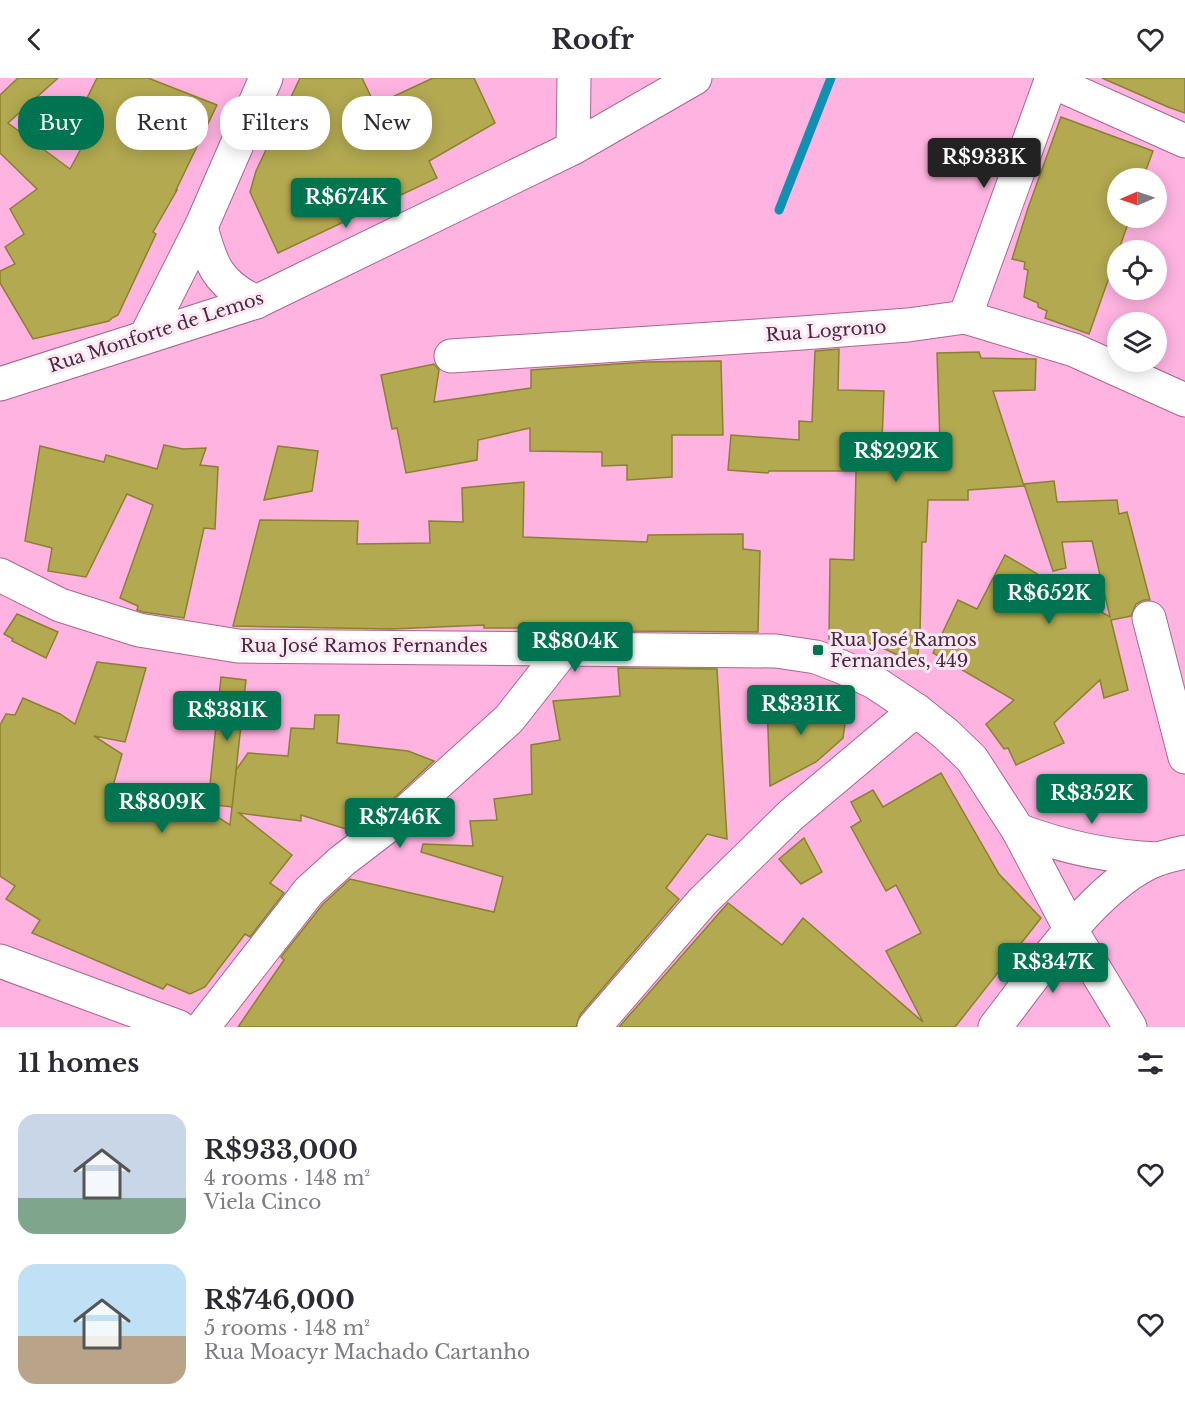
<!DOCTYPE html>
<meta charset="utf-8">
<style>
:root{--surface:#fff;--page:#f2f2f3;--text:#2b2b33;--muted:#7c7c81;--accent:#007450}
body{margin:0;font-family:"Libre Baskerville",serif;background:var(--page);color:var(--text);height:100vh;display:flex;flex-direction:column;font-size:22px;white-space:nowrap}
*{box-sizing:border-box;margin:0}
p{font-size:20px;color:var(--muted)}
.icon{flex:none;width:33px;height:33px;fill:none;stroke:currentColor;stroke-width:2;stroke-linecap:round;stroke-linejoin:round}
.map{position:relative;height:949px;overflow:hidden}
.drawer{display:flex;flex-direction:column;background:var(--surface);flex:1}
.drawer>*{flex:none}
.top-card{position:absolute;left:18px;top:18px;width:600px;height:54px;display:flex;gap:12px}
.needle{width:39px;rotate:268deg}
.tools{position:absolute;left:1107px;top:90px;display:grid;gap:12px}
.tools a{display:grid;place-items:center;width:60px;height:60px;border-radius:50%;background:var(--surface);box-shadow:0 3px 15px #0003;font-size:30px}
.price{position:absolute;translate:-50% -51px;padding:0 14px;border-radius:6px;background:var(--accent);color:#fff;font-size:20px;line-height:39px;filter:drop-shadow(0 2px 3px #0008)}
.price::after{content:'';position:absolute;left:50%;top:36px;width:18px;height:14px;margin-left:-9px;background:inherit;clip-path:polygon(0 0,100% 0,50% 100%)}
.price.current{background:#222;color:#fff}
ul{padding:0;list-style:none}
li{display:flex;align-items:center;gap:18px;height:150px;padding:0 18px}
li span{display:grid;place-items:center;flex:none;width:168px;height:120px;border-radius:18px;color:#555}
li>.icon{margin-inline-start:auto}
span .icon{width:72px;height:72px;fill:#fffc;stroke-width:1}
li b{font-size:26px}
h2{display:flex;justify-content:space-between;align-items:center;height:72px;padding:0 18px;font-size:26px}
.pill{padding:0 21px;border-radius:24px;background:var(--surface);box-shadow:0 3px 15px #0003;font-size:21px;line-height:54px}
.pill.current{background:var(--accent);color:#fff}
header{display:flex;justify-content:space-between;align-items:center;height:78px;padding:0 18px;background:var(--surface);font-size:27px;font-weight:700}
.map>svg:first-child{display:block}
</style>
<header><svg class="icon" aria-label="back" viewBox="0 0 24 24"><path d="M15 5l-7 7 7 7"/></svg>Roofr<svg class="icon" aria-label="heart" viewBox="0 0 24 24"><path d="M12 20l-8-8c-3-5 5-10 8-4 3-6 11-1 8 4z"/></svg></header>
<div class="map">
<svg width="1185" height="949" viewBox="0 0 1185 949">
<rect width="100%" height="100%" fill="#feb3e0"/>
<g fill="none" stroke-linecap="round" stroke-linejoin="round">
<path stroke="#0f91b3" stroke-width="9" d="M779,132L831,0"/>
</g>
<g fill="#b3a951" stroke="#8a812e" stroke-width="1.5">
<path d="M18,0H58L8,45L70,91L97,41L81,32L97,0H148L217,27L176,112H177L153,154L156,156L118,237L112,240L109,243L33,261L0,205V193L15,186L5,169L24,156L10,131L37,111L0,75V17Z"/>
<path d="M300,0H362L375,27L433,0H474L495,45L429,83L437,100L278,175L250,114L256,93Z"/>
<path d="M1102,0H1185V35L1168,29Z"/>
<path d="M1061,39L1153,73L1143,100H1118V140H1130L1089,256L1045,240L1047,233L1038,229V225L1024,219L1028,192L1024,191L1025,184L1012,181L1028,130Z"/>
<path d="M839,271L838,312L884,313L882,362L940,363L937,275L979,274L981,280L1036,281L1035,312L993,313L1024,408L968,412V422H928L926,464H922L920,554L917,586L874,566L829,561L830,481L854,482L856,393H769L768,395L728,392L731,357L799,362V343L812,344L815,273Z"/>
<path d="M721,283L723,357H672V399L627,402V387L602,388V374L530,373V350L478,362L477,382L406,395L397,350L392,351L381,297L434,286L439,292L434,324L531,310V292L645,284Z"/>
<path d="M164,367L183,371L206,370L200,387L218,389L215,451L204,450L184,540L143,534L137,532L138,528L120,520L153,427L127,416L86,499L48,493L52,470L25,463L40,368L104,384L106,377L157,391Z"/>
<path d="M278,368L318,373L312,413L264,422Z"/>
<path d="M1054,403L1057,424L1117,422L1119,436L1127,434L1150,522H1144L1136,526L1131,538L1111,542L1128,612L1104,620L1100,602L1054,645L1064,665L1016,687L1008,670L1004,671L986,646L1014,622L933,575L958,522L977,531L1005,477L1110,539L1092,463L1062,464L1066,490L1053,493L1024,406Z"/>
<path d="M524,404L523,459L647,464L648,457L743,456V471L760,473L758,554L627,553L630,550L521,547V550H484V547L391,551L233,548L260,442L358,443L357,466L430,465L429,443L463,444L462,410Z"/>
<path d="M17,536L58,554L46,580L12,563L13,561L4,556Z"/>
<path d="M97,584L146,590L125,664L94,658L122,676L113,708L202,729L230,747L236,692L248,675L288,678L291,650L314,651L315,637H339L337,665L408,673L434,683L394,720L353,751H346L301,737V743L239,735L292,777L270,805L284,815L250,859L245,856L205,909L190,916L167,906L163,911L32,855L40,842L6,821L15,808L0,798V647L6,636L15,637L23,620L60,636L75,646Z"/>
<path d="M618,590L717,591L727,761L707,756L666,810L679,821L580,937L576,949H238L284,882L281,879L323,826L350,801L494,834L503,799L421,774L423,766L473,768L470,743L497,742L494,721L532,716L531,667L560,662L553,623L620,618Z"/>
<path d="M221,599L246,602L232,729L208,726Z"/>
<path d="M767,624L847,631L843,660L816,684L770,708Z"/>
<path d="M941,695L999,796L1041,840L955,949H619L728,825L782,867L803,840L923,944L886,873L921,855L896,807L886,813L851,749L861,743L851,724L873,712L883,729Z"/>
<path d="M804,760L822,794L801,806L779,781Z"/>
</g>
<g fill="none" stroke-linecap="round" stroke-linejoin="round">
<defs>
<g id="minor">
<path d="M1051,3L1185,63"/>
<path d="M573,70L574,0"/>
<path d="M201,149C211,187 218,206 256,224"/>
<path d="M965,239L1052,0"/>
<path d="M146,258L201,149L266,0"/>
<path d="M451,278L802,255L908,247L965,239L1074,272L1185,322"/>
<path d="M0,306L256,224L573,70L695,0"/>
<path d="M0,497L60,527L139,552L238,568L776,573L816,579L842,589L874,604L916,632L946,656L972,681L1018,752L1071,852L1130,949"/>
<path d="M1149,540L1185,679"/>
<path d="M1018,752C1063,769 1109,779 1158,781"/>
<path d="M0,883L179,949"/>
<path d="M203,949L309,813L342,783L406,734L509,641L565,570"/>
<path d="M594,949L702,824L791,737L916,632"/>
<path d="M995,949C1036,897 1096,804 1158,781C1167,778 1176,776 1185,774"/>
</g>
</defs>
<use href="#minor" stroke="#aa6690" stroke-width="35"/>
<use href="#minor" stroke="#fff" stroke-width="33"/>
</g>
<rect fill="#007450" stroke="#fee7f4" stroke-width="2" x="812" y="566" width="12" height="12" rx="3"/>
<g text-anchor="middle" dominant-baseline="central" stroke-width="6" stroke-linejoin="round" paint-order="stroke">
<g font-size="18" fill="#47293b" stroke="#fee7f4">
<text transform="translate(826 253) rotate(-4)">Rua Logrono</text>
<text transform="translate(156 254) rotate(-18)">Rua Monforte de Lemos</text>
<text x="364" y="568">Rua José Ramos Fernandes</text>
</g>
<g font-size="18" fill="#47293b" stroke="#fee7f4" text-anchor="start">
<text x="830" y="562">Rua José Ramos<tspan x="830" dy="21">Fernandes, 449</tspan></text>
</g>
</g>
</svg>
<div class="tools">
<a><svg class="needle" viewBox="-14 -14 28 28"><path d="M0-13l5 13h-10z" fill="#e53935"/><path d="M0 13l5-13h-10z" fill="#7c7c81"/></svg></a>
<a><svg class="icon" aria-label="locate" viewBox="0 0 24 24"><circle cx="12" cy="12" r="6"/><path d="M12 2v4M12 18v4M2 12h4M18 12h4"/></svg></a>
<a><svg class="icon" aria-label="layers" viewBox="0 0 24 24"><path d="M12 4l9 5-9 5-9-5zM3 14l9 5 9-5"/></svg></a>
</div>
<b class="price current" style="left:984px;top:111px">R$933K</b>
<b class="price" style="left:346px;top:151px">R$674K</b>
<b class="price" style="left:896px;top:405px">R$292K</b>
<b class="price" style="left:1049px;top:547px">R$652K</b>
<b class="price" style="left:575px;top:595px">R$804K</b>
<b class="price" style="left:801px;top:658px">R$331K</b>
<b class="price" style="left:227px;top:664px">R$381K</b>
<b class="price" style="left:1092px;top:747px">R$352K</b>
<b class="price" style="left:162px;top:756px">R$809K</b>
<b class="price" style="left:400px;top:771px">R$746K</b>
<b class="price" style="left:1053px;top:916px">R$347K</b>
<div class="top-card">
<a class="pill current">Buy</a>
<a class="pill">Rent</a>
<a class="pill">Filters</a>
<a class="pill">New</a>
</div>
</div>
<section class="drawer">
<h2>11 homes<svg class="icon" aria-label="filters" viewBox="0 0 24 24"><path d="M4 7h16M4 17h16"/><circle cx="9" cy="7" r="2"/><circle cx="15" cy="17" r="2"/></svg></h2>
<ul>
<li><span style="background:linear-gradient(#c9d6e8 70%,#7fa58c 0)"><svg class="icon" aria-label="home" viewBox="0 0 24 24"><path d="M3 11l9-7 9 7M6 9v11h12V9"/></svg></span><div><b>R$933,000</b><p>4 rooms · 148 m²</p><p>Viela Cinco</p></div><svg class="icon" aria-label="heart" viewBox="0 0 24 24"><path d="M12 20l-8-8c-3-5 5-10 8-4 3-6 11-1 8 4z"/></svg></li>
<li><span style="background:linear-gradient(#bfe0f5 60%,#b9a48a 0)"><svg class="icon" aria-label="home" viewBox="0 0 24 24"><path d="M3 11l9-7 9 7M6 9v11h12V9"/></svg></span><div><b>R$746,000</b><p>5 rooms · 148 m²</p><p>Rua Moacyr Machado Cartanho</p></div><svg class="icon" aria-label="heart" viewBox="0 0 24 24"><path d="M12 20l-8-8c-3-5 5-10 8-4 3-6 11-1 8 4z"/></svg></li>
</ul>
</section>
